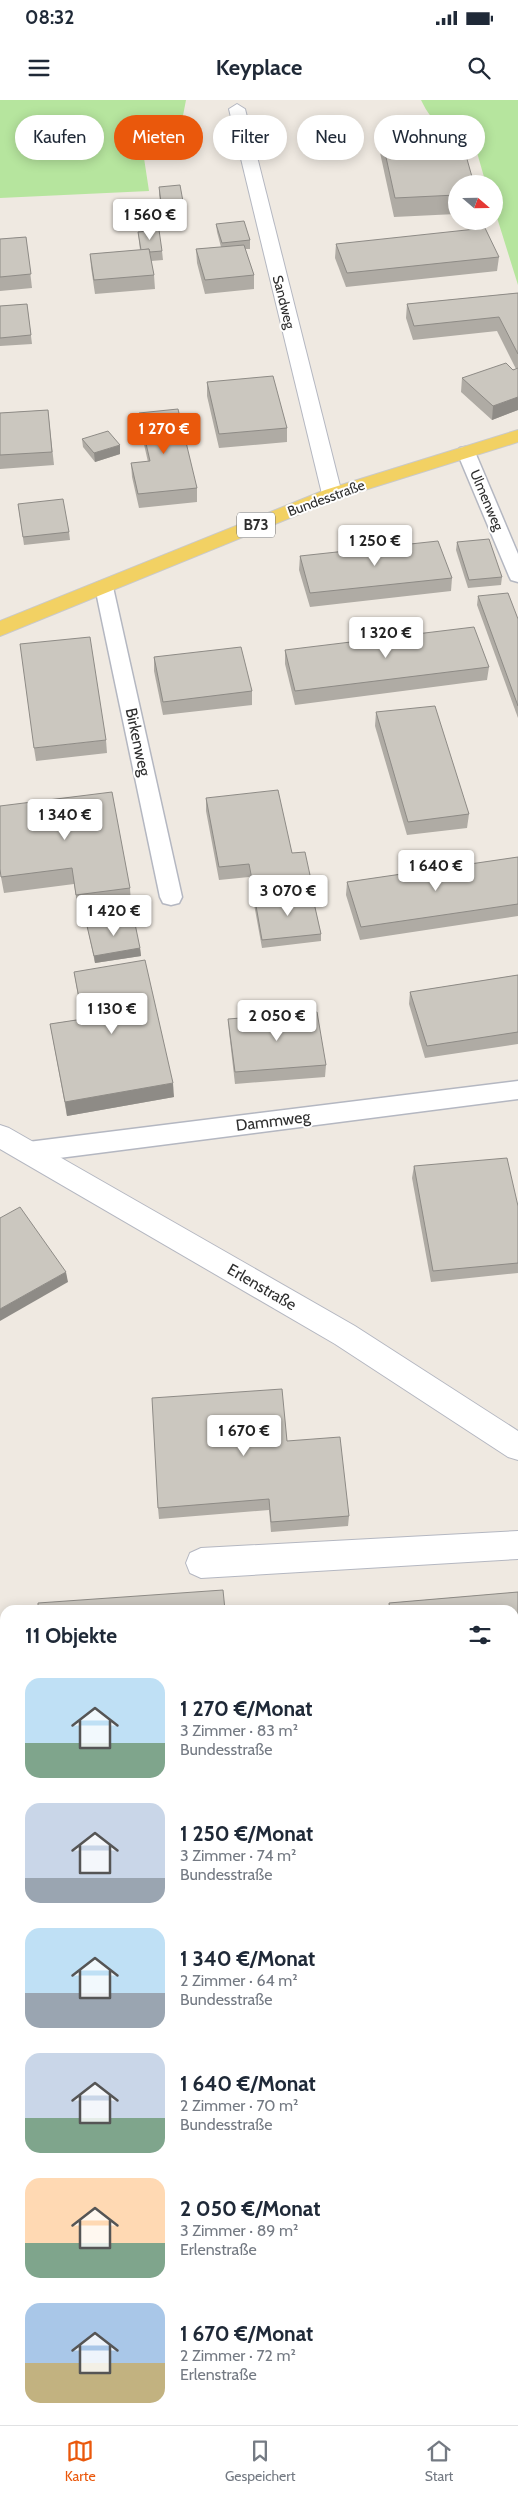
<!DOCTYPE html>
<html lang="de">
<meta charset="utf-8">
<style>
:root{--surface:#fff;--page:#f6f6f7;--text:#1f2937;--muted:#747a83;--line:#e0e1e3;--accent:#ea580c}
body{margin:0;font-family:Cabin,sans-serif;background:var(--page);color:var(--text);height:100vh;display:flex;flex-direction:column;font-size:19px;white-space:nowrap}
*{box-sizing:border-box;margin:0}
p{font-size:16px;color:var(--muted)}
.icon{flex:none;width:28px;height:28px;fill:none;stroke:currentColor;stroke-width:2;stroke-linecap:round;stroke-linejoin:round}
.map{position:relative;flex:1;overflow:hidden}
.panel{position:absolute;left:0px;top:1505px;width:519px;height:820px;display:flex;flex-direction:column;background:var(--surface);border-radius:15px 15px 0 0;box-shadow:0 2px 12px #0003}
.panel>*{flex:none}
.top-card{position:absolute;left:15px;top:15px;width:489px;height:45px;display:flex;gap:10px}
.needle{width:32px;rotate:110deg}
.tools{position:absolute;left:448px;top:75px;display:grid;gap:10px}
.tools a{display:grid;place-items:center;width:55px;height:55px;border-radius:50%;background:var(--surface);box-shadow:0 2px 12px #0003;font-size:25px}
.price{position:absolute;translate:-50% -42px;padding:0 11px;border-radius:5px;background:#fff;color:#222;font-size:16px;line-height:32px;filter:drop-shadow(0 1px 2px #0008)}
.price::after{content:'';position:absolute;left:50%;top:30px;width:15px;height:11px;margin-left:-8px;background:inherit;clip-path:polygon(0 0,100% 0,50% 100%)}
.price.on{background:var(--accent);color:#fff}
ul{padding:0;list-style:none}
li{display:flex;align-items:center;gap:15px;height:125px;padding:0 25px}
li span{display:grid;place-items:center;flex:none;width:140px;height:100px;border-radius:15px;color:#555}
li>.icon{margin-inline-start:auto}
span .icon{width:60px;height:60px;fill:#fffc;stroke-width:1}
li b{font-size:21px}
h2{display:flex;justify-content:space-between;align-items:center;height:60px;padding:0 25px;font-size:21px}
.chip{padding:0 18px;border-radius:22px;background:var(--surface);box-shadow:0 2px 12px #0003;font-size:18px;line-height:45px}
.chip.on{background:var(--accent);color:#fff}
.status{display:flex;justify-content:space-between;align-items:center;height:35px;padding:0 25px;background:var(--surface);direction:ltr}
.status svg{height:14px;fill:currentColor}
header{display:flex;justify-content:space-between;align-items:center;height:65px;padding:0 25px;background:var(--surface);font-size:22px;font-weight:700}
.tab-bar{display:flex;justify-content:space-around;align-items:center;height:70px;border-top:1px solid var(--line);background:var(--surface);font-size:14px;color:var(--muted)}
.tab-bar a{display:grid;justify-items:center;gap:2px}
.tab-bar .on{color:var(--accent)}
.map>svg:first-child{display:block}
</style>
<div class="status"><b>08:32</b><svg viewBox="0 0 49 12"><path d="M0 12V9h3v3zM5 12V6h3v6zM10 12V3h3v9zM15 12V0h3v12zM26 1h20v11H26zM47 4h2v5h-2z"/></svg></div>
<header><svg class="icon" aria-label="menu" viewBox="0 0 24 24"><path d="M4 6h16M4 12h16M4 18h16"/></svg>Keyplace<svg class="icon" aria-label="search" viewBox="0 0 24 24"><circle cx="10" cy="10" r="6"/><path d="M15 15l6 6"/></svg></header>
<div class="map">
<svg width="518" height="2325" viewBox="0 0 518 2325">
<rect width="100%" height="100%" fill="#efe9e1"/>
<g fill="#b6e59e">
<path d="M0,0H186L175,57L144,58L149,91L0,98Z"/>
<path d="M421,0H518V185L494,108V84H486L474,42C447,32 434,27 421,0Z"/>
</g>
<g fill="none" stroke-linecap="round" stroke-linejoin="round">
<defs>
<g id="lane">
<path d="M466,347L472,348L475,352L518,454V482L511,480L509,476L457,352L460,348Z"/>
<path d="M104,481L111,483L113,487L182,797L179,803L171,805L163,803L160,797L95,487L97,483Z"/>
<path d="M518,981V999L28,1062L20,1059L16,1052L20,1045L28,1042Z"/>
</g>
<g id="street">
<path d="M237,4L245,9L342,394L339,398L332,400L325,398L322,394L229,9Z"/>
<path d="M0,1025L9,1028L355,1226L518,1331V1360L508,1357L335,1244L0,1049Z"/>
<path d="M518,1431V1459L201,1478L190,1473L186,1463L190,1453L201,1448Z"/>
<path d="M518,1931V1967L514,1968V1932Z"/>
<rect x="0" y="1974" width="5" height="36"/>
</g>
<path id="primary" d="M518,330V342L339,398L0,536V521L325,390Z"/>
</defs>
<use href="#lane" stroke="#b4b7c1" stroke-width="3"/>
<use href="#street" stroke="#b4b7c1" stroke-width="2"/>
<use href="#primary" stroke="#c9c9c9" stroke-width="2"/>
<use href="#lane" fill="#fff" fill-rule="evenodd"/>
<use href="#street" fill="#fff" fill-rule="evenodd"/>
<use href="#primary" fill="#f2d163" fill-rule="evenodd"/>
</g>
<g fill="#afaba4">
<path d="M380,30L456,84V114L394,117L379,48Z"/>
<path d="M159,87L184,107L185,116L163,117L159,95Z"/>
<path d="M216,124L250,140V149H245L254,175V189L205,194L197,163L196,149L221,147L217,132Z"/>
<path d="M138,132L162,151L163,160L151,161L154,175L155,189L95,194L91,167L90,154L140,150Z"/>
<path d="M26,137L32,188L0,191V139Z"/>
<path d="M336,144L499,157L497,171L346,187L335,158Z"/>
<path d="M518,193V310L492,320L461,292L462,278L516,269L497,231L413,240L406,218L407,204Z"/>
<path d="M27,204L32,244L0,246V206Z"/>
<path d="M207,282L287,328V342L219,348L207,296Z"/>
<path d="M48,310L54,365L0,369V313Z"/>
<path d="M139,313L197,388V402L139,408L132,377L131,363L148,362L140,327Z"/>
<path d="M82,339L120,354L95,362L83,347Z"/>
<path d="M18,404L69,432L70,440L24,445Z"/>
<path d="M457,442L502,477L501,485L468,488L456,450Z"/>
<path d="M300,456L452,478L451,491L310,507L299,470Z"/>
<path d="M478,496L518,519V618L477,505Z"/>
<path d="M285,550L489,567L487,580L295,605L285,564Z"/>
<path d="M154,557L252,591V605L163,615L154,571Z"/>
<path d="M376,612L469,714L467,728L407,735L375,626Z"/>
<path d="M106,640L107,653L36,661L34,648Z"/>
<path d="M206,698L292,753L313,789L312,794L321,834V841L262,848L249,777L219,780L206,711Z"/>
<path d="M0,706L130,788L131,803L78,810L74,784L4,793L1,777Z"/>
<path d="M518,757V816L360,840L346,795L347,782Z"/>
<path d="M87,826L140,848L141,856L95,863Z"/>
<path d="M74,872L174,997L67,1016L50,924L82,919Z"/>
<path d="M518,875V944L425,958L409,904L410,892Z"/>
<path d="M228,919L326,965L325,977L235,984L229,932Z"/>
<path d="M414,1066L518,1106V1173L431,1182L412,1078Z"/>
<path d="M287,1341L349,1416L348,1426L271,1432L269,1410L159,1419L158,1408Z"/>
<path d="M518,1492V1590L514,1591V1510H388L389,1503Z"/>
<path d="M518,1711V1851H514V1712Z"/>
<rect x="0" y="1758" width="5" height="146"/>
</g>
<g fill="#8e8b86">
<path d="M518,297V310L492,320L493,306Z"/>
<path d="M120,345V354L95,362L94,353Z"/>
<path d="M140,848L141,856L95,863L94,856Z"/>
<path d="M173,983L174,997L67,1016L65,1002Z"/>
<path d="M66,1172L68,1182L0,1221V1209Z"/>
<rect x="94" y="2320" width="3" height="5"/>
</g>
<g fill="#cbc7bf" stroke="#8e8b86">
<path d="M458,27L474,84H456V95L395,98L380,30Z"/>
<path d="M180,85L184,107L162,109L159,87Z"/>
<path d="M244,121L250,140L222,143L216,124Z"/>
<path d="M485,128L499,157L347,173L336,144Z"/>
<path d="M159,130L162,151L150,152L149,149L141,150L138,132Z"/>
<path d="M26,137L31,174L0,177V139Z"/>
<path d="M244,145L254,175L205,180L196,149Z"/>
<path d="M149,149L154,175L94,180L90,154Z"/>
<path d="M518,193V254L499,217L414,226L407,204Z"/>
<path d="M27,204L31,235L0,238V206Z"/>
<path d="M506,263L513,270L518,268V297L493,306L462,278Z"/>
<path d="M273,276L287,328L219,334L207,282Z"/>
<path d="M178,309L197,388L138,394L131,363L150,361L139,313Z"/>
<path d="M48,310L52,352L0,355V313Z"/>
<path d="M108,331L120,345L94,353L82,339Z"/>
<path d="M63,399L69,432L23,437L18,404Z"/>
<path d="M489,439L502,477L469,480L457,442Z"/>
<path d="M438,441L452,478L310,493L300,456Z"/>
<path d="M508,493L518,519V606L478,496Z"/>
<path d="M474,527L489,567L295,591L285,550Z"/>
<path d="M90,537L106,640L34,648L20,544Z"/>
<path d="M241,547L252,591L163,602L154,557Z"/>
<path d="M435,606L469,714L408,722L376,612Z"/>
<path d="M278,690L292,753L305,752L313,789L255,795L249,764L219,767L206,698Z"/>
<path d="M112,692L130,788L76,795L72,768L1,777L0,769V706Z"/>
<path d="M518,757V804L361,827L347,782Z"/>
<path d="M312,794L321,834L262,840L255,800Z"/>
<path d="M134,819L140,848L94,856L87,826Z"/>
<path d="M145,860L173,983L65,1002L50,924L83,919L74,872Z"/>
<path d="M518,875V932L427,946L410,892Z"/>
<path d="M317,912L326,965L235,972L228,919Z"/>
<path d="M507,1058L518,1106V1163L433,1171L414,1066Z"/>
<path d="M20,1107L66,1172L0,1209V1118Z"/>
<path d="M282,1289L287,1341L340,1337L349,1416L271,1422L269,1399L158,1408L152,1298Z"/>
<path d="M223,1490L225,1510H38V1503Z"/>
<path d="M518,1492V1582L514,1583V1510H390L389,1503Z"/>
<path d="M518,1711V1847H514V1712Z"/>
<rect x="0" y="1758" width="5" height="142"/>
<path d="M5,2168V2320H94V2325H0V2169Z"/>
<path d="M246,2320H340L249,2325H246Z"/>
</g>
<g text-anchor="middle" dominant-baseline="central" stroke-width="4" stroke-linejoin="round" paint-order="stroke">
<g font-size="14" fill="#2e2e2e" stroke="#fff">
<text transform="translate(284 202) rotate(76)">Sandweg</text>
<text transform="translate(326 398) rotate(-20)">Bundesstraße</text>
<text transform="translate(487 400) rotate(67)">Ulmenweg</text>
</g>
<rect fill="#fff" stroke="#6d6d6d" stroke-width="1" x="237" y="412.5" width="38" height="25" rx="4"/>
<g font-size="15" font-weight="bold" fill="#2e2e2e">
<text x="256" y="425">B73</text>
</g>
<g font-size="16" fill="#2e2e2e" stroke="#fff">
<text transform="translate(138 642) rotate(78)">Birkenweg</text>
<text transform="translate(273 1021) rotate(-7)">Dammweg</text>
<text transform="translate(262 1187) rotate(30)">Erlenstraße</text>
</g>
</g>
</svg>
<div class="tools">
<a><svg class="needle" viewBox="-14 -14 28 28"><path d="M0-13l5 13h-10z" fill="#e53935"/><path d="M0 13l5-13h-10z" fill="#747a83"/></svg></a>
</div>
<b class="price" style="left:150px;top:141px">1 560 €</b>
<b class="price on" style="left:164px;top:355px">1 270 €</b>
<b class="price" style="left:375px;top:467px">1 250 €</b>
<b class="price" style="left:386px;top:559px">1 320 €</b>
<b class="price" style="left:65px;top:741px">1 340 €</b>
<b class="price" style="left:436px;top:792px">1 640 €</b>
<b class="price" style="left:288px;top:817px">3 070 €</b>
<b class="price" style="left:114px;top:837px">1 420 €</b>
<b class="price" style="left:112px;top:935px">1 130 €</b>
<b class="price" style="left:277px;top:942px">2 050 €</b>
<b class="price" style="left:244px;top:1357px">1 670 €</b>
<div class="top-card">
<a class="chip">Kaufen</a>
<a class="chip on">Mieten</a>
<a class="chip">Filter</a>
<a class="chip">Neu</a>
<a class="chip">Wohnung</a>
</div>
<section class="panel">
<h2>11 Objekte<svg class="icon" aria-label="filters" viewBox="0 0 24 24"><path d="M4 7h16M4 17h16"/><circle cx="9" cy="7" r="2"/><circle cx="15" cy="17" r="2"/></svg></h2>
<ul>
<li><span style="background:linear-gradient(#bfe0f5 65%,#7fa58c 0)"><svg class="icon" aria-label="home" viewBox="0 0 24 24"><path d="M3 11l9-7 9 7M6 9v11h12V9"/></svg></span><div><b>1 270 €/Monat</b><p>3 Zimmer · 83 m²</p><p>Bundesstraße</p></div></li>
<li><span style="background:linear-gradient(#c9d6e8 75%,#9aa5b1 0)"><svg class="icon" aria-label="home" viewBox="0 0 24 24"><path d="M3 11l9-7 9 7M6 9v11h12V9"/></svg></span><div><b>1 250 €/Monat</b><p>3 Zimmer · 74 m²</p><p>Bundesstraße</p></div></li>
<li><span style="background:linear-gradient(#bfe0f5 65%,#9aa5b1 0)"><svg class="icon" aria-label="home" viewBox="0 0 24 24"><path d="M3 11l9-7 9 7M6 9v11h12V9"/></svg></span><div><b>1 340 €/Monat</b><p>2 Zimmer · 64 m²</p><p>Bundesstraße</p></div></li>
<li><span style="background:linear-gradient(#c9d6e8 65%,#7fa58c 0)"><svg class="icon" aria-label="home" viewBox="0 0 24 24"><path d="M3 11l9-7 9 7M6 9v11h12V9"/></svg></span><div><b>1 640 €/Monat</b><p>2 Zimmer · 70 m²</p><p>Bundesstraße</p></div></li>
<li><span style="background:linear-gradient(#ffd9b3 65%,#7fa58c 0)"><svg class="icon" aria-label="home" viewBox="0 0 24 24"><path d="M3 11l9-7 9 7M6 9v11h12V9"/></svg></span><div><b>2 050 €/Monat</b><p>3 Zimmer · 89 m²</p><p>Erlenstraße</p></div></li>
<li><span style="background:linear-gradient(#a9c7e8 60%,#c2b280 0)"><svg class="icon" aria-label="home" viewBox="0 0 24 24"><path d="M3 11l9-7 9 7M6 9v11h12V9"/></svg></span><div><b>1 670 €/Monat</b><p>2 Zimmer · 72 m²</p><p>Erlenstraße</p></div></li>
</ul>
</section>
</div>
<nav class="tab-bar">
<a class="on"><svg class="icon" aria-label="map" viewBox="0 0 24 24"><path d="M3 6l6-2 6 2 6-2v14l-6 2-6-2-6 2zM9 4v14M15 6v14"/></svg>Karte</a>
<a><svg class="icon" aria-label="saved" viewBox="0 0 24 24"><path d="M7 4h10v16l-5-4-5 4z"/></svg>Gespeichert</a>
<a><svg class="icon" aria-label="home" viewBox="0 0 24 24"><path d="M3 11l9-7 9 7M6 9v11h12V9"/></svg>Start</a>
</nav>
